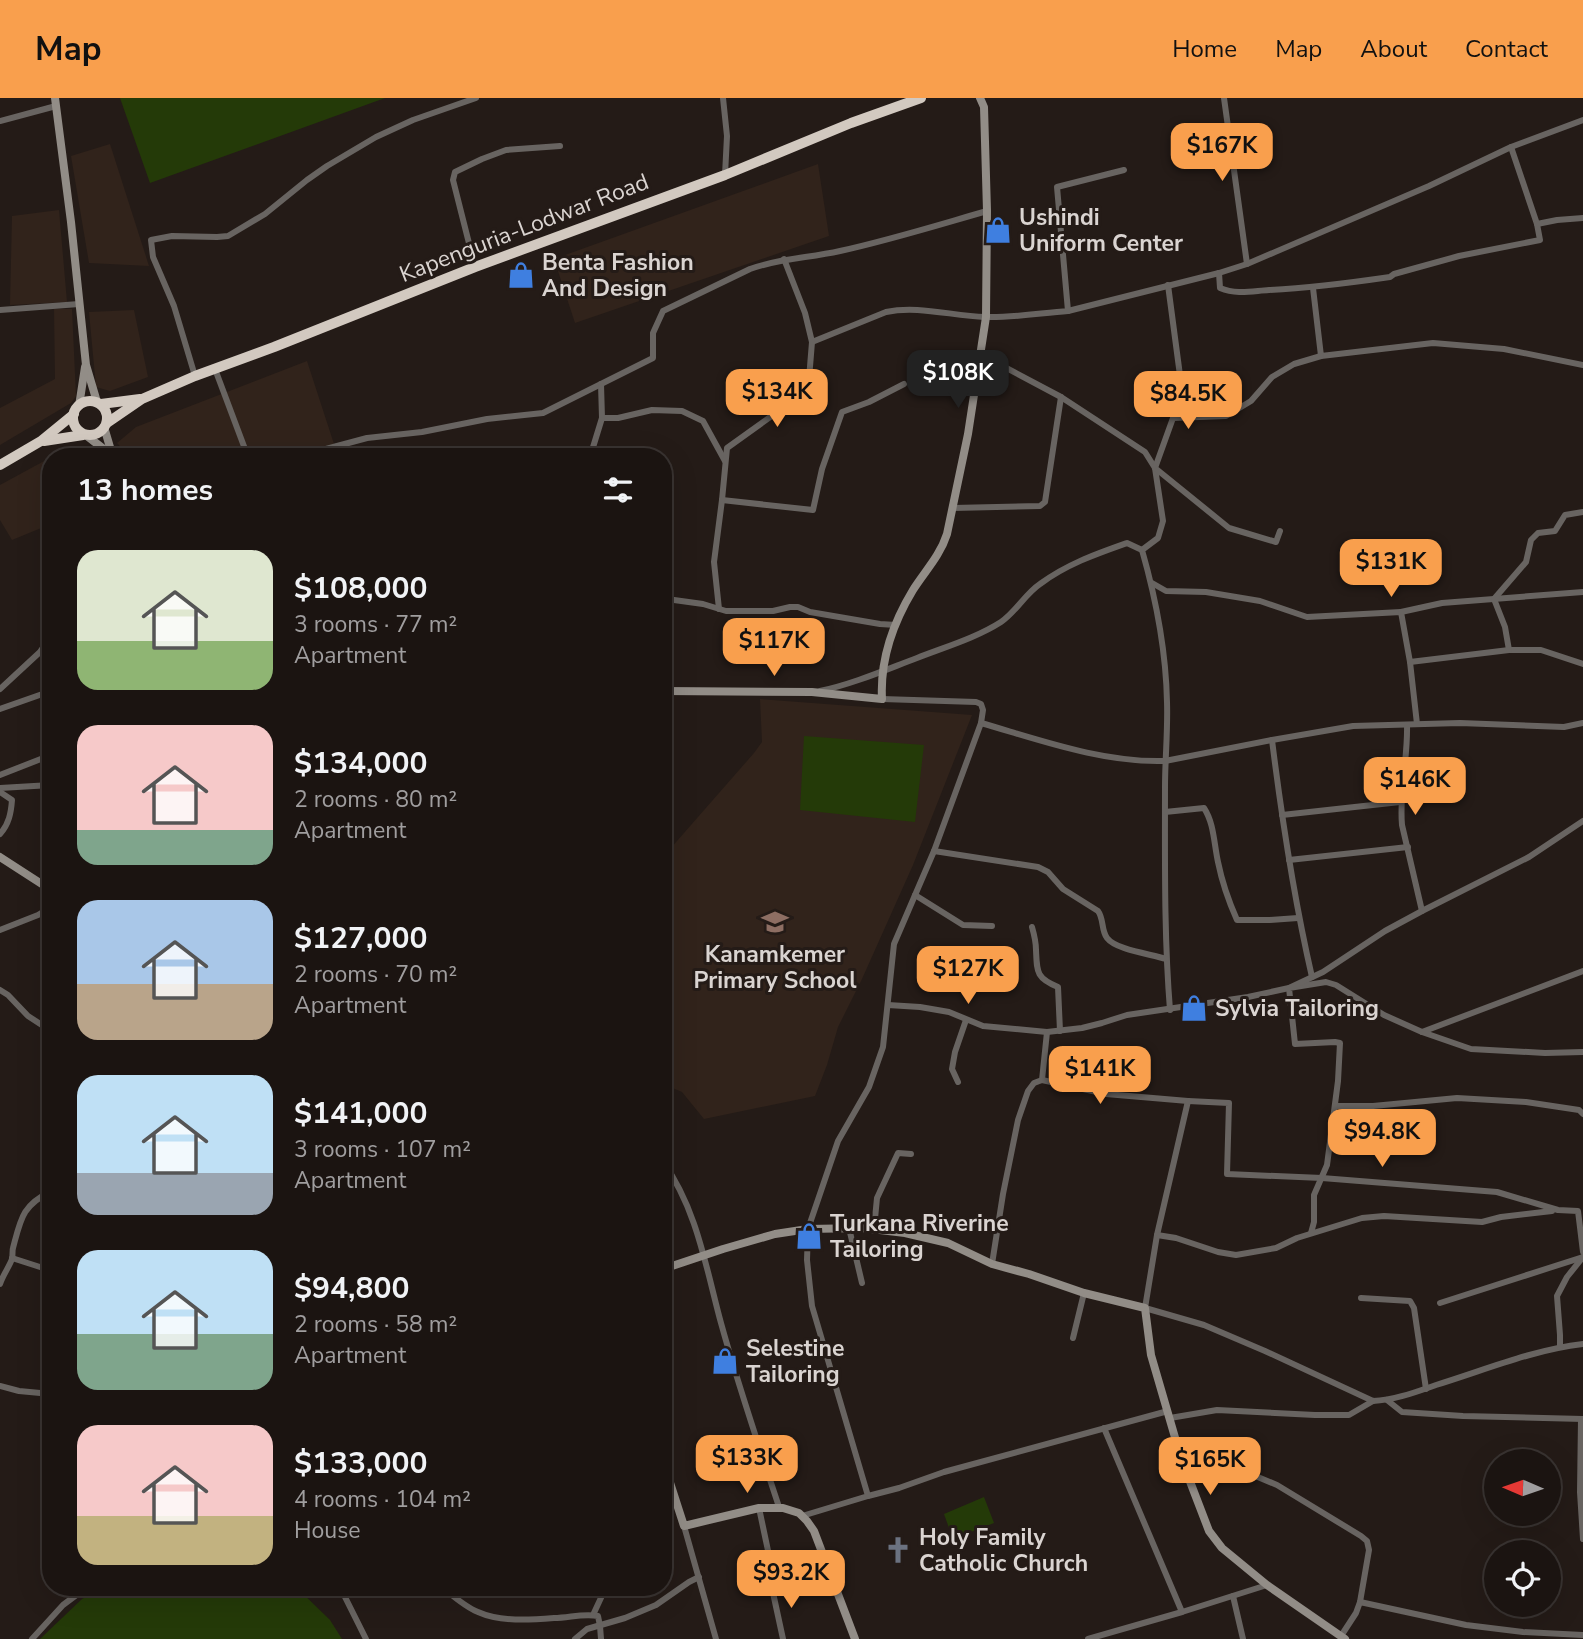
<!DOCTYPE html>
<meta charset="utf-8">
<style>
:root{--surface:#1b1411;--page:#241d1a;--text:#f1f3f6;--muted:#a09e9f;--line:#393331;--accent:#f99f4d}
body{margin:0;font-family:"Nunito Sans",sans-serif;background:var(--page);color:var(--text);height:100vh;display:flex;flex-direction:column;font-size:26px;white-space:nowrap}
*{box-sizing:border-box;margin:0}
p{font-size:23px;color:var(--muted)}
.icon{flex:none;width:38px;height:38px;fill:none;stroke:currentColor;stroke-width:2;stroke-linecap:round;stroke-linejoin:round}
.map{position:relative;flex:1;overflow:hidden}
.details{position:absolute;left:42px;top:350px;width:630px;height:1148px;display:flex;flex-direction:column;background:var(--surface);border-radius:28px;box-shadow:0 7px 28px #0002,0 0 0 2px var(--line)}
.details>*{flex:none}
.needle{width:46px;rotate:272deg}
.controls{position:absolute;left:1484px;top:1351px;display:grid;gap:14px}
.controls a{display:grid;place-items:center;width:77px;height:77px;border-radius:50%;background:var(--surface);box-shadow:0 7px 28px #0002,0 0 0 2px var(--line);font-size:35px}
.price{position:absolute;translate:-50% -60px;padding:0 16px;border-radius:14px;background:var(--accent);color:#111;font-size:23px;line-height:46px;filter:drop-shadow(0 2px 4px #0008)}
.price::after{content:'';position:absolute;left:50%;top:42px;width:21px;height:16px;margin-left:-10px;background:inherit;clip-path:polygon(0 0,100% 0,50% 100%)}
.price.selected{background:#222;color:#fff}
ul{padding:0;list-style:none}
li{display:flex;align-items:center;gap:21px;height:175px;padding:0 35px}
li span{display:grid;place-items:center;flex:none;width:196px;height:140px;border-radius:21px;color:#555}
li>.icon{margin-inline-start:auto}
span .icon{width:84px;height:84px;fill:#fffc;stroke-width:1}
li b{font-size:30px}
h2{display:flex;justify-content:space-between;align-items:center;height:84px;padding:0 35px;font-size:30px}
header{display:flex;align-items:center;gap:42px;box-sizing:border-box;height:98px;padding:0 35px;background:var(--accent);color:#111}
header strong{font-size:33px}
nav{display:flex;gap:38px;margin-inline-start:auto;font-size:24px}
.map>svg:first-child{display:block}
</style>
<header>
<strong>Map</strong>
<nav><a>Home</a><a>Map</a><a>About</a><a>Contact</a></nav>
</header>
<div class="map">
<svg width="1583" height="1541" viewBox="0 0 1583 1541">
<rect width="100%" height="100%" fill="#241b17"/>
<g fill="#31231b">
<path d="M110,46L149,168L89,165L71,58Z"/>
<path d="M818,66L829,138L575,225L554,161Z"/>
<path d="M59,112L67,204L10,207L12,118Z"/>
<path d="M54,211H72L76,298L71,305L0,347V310L55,281Z"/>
<path d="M134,212L148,279L110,293L96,289L89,214Z"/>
<path d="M307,263L334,346L288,356L282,359H130L117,345L136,329Z"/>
<path d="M51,361V426L12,442L0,422V387L46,362Z"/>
<path d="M760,601L972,617L913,767L862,881L838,929L827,967L815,998L704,1021L682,994L663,986V759L754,655L762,644Z"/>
</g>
<g fill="#243a08">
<path d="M120,0H385L150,85Z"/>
<path d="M804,638L924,647L915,724L800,712Z"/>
<path d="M984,1399L994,1425L953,1441L944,1416Z"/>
<path d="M103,1489H296L330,1522L342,1541H40L82,1501Z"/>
</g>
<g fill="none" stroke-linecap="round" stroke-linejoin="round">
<g stroke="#686461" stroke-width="6">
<path d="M723,0L727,38L725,77"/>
<path d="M1224,0L1247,166"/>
<path d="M0,23L56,8"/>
<path d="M1511,49L1537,126L1557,122L1583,120"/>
<path d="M475,169L453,82L455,74L482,61L506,52L560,48"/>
<path d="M1219,175L1220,190C1237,197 1252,193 1269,192C1310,190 1349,185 1390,179L1394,176L1459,158L1540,142L1537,126"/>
<path d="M1168,187L1181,285L1173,320"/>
<path d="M1313,190L1321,258L1433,245L1504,251L1583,267"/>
<path d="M0,212L79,206"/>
<path d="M1068,213L1219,175L1247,166L1429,88L1511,49L1583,22"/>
<path d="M812,244L886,214C918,207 952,218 985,219C1012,220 1041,215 1068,213L1057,89L1124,72"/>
<path d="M982,257L1061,299L1145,354L1155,370L1163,423L1158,440L1142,452C1156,501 1166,553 1167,604C1168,632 1165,661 1165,689C1165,763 1164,838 1170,912"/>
<path d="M215,271L248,359"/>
<path d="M195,278L174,208L153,159L151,142L172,138L217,139L228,138L265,116L307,82L327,68L376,39L413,22L476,0"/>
<path d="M602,320H618L652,312L682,313L703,323L725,363"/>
<path d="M296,359L367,340L422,334L487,321L543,315L653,260V235L663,213L750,171C780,160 810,160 840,153C890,142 938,127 987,113"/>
<path d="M590,359L602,320L601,286"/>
<path d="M722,402L813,412L822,371L842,314L869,304L904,286"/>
<path d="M953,410L1040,408L1045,404L1061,299"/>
<path d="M1280,433L1276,444L1229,430L1155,370L1173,320L1226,318L1251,303L1272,279L1294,266L1321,258"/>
<path d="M1152,485L1166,493L1206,494L1260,503L1307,519L1401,514L1410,564L1509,552H1541L1583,566"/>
<path d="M663,502H674L703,506L726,513H773L790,509H798L810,514L880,526L896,527"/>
<path d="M719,511L714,464L722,402L727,350L787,307L809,281L812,244L805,215L784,161"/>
<path d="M1401,514L1442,505L1583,494"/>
<path d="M1509,552L1505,529L1494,501L1526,464L1531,442L1538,435L1555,433L1565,417L1583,414"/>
<path d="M1410,564L1417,626"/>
<path d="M0,591L40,554L51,538"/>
<path d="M820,593C853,586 885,572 917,560C945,549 976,540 1001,524C1016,514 1025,496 1040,486C1067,466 1096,456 1127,445L1142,452"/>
<path d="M0,611L51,593"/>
<path d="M981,625C1040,642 1103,665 1165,663L1272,642L1353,628L1460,625L1564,629L1583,625"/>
<path d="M1407,627C1408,661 1399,693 1402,727L1422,813"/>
<path d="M1272,642C1282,722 1294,801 1312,879"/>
<path d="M0,677L51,657"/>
<path d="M0,690L51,687"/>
<path d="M0,694L12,702C11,715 9,726 0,736"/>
<path d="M1165,714L1204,710C1214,725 1214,746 1218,764C1222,784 1229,804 1237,822H1270L1298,820"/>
<path d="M1282,717L1400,704"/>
<path d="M934,753L1038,769L1048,774L1063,791L1098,813C1104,821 1101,832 1107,840C1116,852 1151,856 1166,861"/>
<path d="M1289,762L1408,749"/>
<path d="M915,797L963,827L992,828"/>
<path d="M1032,829C1034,836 1036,844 1036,852C1037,874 1036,880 1058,889L1060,933"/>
<path d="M0,832L38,817L51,809"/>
<path d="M0,892L8,897L28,918L51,933"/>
<path d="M888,907L920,909L949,914L983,928L1047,934"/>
<path d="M1422,934L1583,873"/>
<path d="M1042,982L1106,996L1188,1003L1157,1137L1145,1210L1204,1227L1265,1253L1373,1303C1395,1302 1416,1294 1436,1287C1485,1272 1532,1252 1583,1246"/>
<path d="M958,984L952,971L955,954L966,922"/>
<path d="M1188,1003L1229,1005L1227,1076L1322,1080L1497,1094L1558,1112L1578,1113L1583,1154"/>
<path d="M1335,1008H1373L1457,1000L1526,1004L1579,1012L1583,1016"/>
<path d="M663,1064C697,1111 706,1170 721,1225C738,1287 759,1348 779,1409"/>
<path d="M849,1130L862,1185"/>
<path d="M874,1131L877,1100L898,1055L911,1056"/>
<path d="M1311,1135L1314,1124V1097L1327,1067L1338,983L1340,945L1335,944L1295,946L1289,890L1326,884L1336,887L1384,917L1422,934L1471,951L1545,955L1583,954"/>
<path d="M1157,1137L1176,1140L1218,1154L1236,1157L1276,1150L1297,1140L1362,1120L1384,1118L1482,1124L1501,1119L1552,1113"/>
<path d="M12,1160L40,1169L51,1170"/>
<path d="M992,1166L1003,1096L1018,1022L1028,993L1034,985L1042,982L1047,934L1082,930L1102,925L1127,917L1248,899L1289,890L1323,874L1385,833L1422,813L1529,759L1583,723"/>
<path d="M0,1186C3,1177 9,1169 12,1161C13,1157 12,1153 13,1150C21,1120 22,1108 51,1093"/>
<path d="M1361,1200L1410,1203L1414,1210L1426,1291"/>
<path d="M1440,1205L1583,1159"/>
<path d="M1073,1240L1084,1195"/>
<path d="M1560,1249V1237L1557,1198L1567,1179L1583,1159"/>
<path d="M0,1288L19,1293L51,1296"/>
<path d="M1387,1302L1402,1314L1463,1318L1583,1321"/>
<path d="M1170,1320L1217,1312L1315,1317H1349L1373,1303"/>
<path d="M1581,1321L1580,1394L1583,1441"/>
<path d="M1104,1330L1182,1514"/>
<path d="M1181,1360L1212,1354L1253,1377L1277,1387L1361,1438L1367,1443L1369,1452L1360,1504"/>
<path d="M868,1398L899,1390L944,1374L1168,1313"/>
<path d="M759,1410L770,1462L767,1467L783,1541"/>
<path d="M802,1418L868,1398L812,1208L807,1162L808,1131L838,1043L869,989L883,949L894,846L934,753L981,625L983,612L981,606L976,604L882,601"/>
<path d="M684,1428L716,1541"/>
<path d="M340,1489L366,1541"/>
<path d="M442,1489C453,1498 465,1509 478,1514C500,1524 530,1522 554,1520C569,1520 583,1515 598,1518L600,1528L601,1541"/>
<path d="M1233,1498L1243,1541"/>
<path d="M593,1517L606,1489"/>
<path d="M1341,1538L1356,1515L1360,1504L1466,1527L1523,1534L1583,1537"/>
<path d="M32,1541L63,1507L87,1489"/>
<path d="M575,1541L587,1531L625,1520L656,1507L689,1484L699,1479"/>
<path d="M1088,1541L1182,1514L1267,1487"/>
</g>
<g stroke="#928d87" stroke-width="8">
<path d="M55,0L71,124L86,267L97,304"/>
<path d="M79,308L85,269"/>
<path d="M104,329L112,356"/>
<path d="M87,338L114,359"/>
<path d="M663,593L812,594L882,601C880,563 893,525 913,492C925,473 940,458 947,436L968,336L986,219L987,113L984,9L980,0"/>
<path d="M0,759L51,792"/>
<path d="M663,1171L723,1151L775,1136L808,1131L863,1130L905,1135L948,1145L992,1166L1029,1176L1084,1195L1145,1210L1151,1257L1181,1360L1209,1433L1222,1450L1267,1487L1345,1541"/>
<path d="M663,1363L684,1428L759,1410H783L799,1415L807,1423L814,1433L855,1541"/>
</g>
<g stroke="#d2c9c0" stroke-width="10">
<circle cx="90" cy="320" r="17"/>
<path d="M101,306L140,301"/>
<path d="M107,325L142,301L195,278L274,249L475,169L725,77L851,25L921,0"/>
<path d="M44,343L83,337"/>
<path d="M0,367L41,343L74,316"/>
</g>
</g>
<defs>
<symbol id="shop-bare" viewBox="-9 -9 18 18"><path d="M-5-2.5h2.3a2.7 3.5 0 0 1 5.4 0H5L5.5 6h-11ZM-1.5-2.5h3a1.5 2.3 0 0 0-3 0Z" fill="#3f7fe0" stroke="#241b17" stroke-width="2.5" paint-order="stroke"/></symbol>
<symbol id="school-bare" viewBox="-9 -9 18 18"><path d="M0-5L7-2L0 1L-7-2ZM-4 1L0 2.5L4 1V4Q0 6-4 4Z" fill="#8d6e63" stroke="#241b17" stroke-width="2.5" paint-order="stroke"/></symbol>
<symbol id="church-bare" viewBox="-9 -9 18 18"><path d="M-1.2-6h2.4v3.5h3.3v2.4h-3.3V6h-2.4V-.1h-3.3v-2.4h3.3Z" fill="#6b7280" stroke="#241b17" stroke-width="2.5" paint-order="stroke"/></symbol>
</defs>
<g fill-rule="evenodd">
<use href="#shop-bare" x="979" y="113" width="38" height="38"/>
<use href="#shop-bare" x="502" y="158" width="38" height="38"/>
<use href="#school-bare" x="756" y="805" width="38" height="38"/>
<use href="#shop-bare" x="1175" y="891" width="38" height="38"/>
<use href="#shop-bare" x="790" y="1119" width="38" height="38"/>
<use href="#shop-bare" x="706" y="1244" width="38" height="38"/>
<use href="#church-bare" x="879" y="1433" width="38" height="38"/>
</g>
<g text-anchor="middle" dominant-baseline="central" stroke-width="6" stroke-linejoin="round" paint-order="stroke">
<g font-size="23" font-weight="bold" fill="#dad4d1" stroke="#241b17" text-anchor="start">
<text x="1019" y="119">Ushindi<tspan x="1019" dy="26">Uniform Center</tspan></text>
<text x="542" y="164">Benta Fashion<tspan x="542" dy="26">And Design</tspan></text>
<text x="775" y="856" text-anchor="middle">Kanamkemer<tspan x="775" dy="26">Primary School</tspan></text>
<text x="1215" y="910">Sylvia Tailoring</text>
<text x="830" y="1125">Turkana Riverine<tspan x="830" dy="26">Tailoring</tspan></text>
<text x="746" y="1250">Selestine<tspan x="746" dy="26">Tailoring</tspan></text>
<text x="919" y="1439">Holy Family<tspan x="919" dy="26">Catholic Church</tspan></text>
</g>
<g font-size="23" fill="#dad4d1" stroke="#241b17">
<text transform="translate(524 130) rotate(-21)">Kapenguria-Lodwar Road</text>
</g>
</g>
</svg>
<div class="controls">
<a><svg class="needle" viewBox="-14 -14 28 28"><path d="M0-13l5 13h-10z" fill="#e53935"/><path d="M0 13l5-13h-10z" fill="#a09e9f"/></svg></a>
<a><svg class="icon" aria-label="locate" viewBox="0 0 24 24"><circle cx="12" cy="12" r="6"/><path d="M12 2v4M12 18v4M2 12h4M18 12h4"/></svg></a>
</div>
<b class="price" style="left:1222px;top:85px">$167K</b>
<b class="price selected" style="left:958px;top:312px">$108K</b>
<b class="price" style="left:777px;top:331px">$134K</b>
<b class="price" style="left:1188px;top:333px">$84.5K</b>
<b class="price" style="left:1391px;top:501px">$131K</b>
<b class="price" style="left:774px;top:580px">$117K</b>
<b class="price" style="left:1415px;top:719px">$146K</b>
<b class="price" style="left:968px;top:908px">$127K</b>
<b class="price" style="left:1100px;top:1008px">$141K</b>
<b class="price" style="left:1382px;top:1071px">$94.8K</b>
<b class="price" style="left:747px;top:1397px">$133K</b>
<b class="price" style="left:1210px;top:1399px">$165K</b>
<b class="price" style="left:791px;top:1512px">$93.2K</b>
<section class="details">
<h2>13 homes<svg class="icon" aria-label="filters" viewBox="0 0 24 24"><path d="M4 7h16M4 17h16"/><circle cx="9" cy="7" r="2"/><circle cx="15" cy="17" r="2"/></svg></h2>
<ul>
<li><span style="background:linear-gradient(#dfe7d0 65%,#8fb573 0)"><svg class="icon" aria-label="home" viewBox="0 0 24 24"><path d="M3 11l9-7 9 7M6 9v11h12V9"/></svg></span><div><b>$108,000</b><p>3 rooms · 77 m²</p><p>Apartment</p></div></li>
<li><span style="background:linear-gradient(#f6c9c9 75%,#7fa58c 0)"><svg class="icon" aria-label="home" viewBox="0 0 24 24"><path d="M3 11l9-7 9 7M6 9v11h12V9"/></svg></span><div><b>$134,000</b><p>2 rooms · 80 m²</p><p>Apartment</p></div></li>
<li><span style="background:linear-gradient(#a9c7e8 60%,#b9a48a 0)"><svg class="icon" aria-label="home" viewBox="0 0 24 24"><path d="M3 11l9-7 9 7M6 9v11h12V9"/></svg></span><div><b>$127,000</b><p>2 rooms · 70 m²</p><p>Apartment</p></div></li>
<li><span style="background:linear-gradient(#bfe0f5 70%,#9aa5b1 0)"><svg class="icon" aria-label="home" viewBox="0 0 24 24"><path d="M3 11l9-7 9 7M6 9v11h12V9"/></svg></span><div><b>$141,000</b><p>3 rooms · 107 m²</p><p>Apartment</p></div></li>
<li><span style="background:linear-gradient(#bfe0f5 60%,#7fa58c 0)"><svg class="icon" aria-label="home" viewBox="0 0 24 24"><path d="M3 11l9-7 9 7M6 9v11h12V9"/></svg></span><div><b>$94,800</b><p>2 rooms · 58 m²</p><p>Apartment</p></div></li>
<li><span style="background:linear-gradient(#f6c9c9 65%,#c2b280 0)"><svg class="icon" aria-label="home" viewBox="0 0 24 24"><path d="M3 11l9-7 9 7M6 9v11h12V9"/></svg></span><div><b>$133,000</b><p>4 rooms · 104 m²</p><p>House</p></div></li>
</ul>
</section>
</div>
